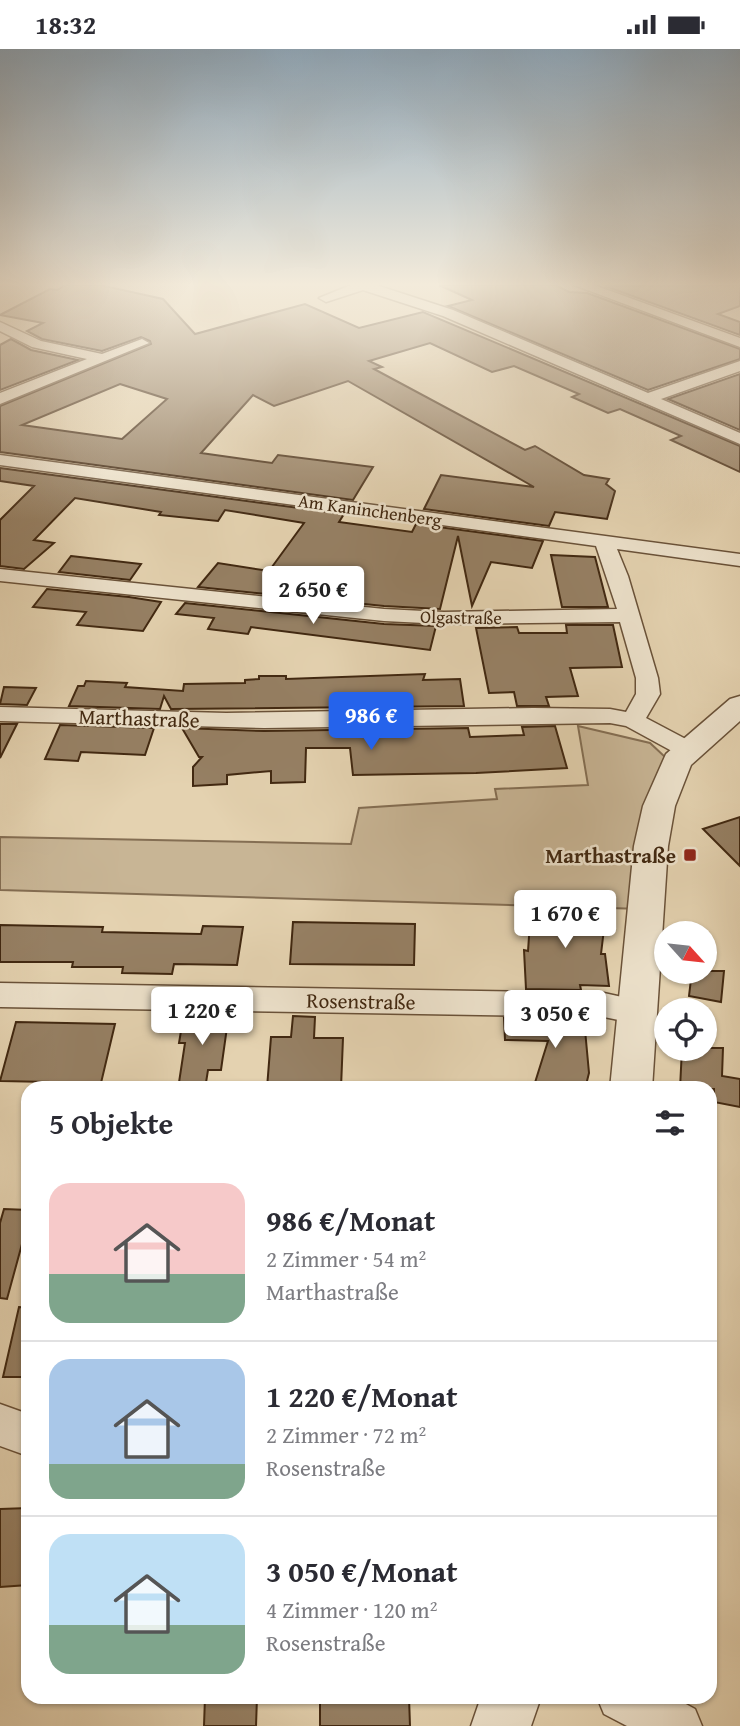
<!DOCTYPE html>
<html lang="de">
<meta charset="utf-8">
<style>
:root{--surface:#fff;--page:#f2f2f3;--text:#2b2b33;--muted:#7c7c81;--line:#e1e1e2;--accent:#2563eb}
body{margin:0;font-family:"Gentium Book Plus",serif;background:var(--page);color:var(--text);height:100vh;display:flex;flex-direction:column;font-size:26px;white-space:nowrap}
*{box-sizing:border-box;margin:0}
p{font-size:23px;color:var(--muted)}
.icon{flex:none;width:38px;height:38px;fill:none;stroke:currentColor;stroke-width:2;stroke-linecap:round;stroke-linejoin:round}
.map{position:relative;flex:1;overflow:hidden}
.sheet{position:absolute;left:21px;top:1032px;width:696px;height:623px;display:flex;flex-direction:column;background:var(--surface);border-radius:21px;box-shadow:0 2px 5px #0004}
.sheet>*{flex:none}
.needle{width:46px;rotate:117deg}
.tools{position:absolute;left:654px;top:872px;display:grid;gap:14px}
.tools a{display:grid;place-items:center;width:63px;height:63px;border-radius:50%;background:var(--surface);box-shadow:0 2px 5px #0004;font-size:35px}
.price{position:absolute;translate:-50% -60px;padding:0 16px;border-radius:7px;background:#fff;color:#222;font-size:23px;line-height:46px;filter:drop-shadow(0 2px 4px #0008)}
.price::after{content:'';position:absolute;left:50%;top:42px;width:21px;height:16px;margin-left:-10px;background:inherit;clip-path:polygon(0 0,100% 0,50% 100%)}
.price.on{background:var(--accent);color:#fff}
ul{padding:0;list-style:none}
li{display:flex;align-items:center;gap:21px;height:175px;padding:0 28px}
li+li{border-top:2px solid var(--line)}
li span{display:grid;place-items:center;flex:none;width:196px;height:140px;border-radius:21px;color:#555}
li>.icon{margin-inline-start:auto}
span .icon{width:84px;height:84px;fill:#fffc;stroke-width:1}
li b{font-size:30px}
h2{display:flex;justify-content:space-between;align-items:center;height:84px;padding:0 28px;font-size:30px}
.status{display:flex;justify-content:space-between;align-items:center;height:49px;padding:0 35px;background:var(--surface);direction:ltr}
.status svg{height:19px;fill:currentColor}
.map>svg:first-child{display:block}
</style>
<div class="status"><b>18:32</b><svg viewBox="0 0 49 12"><path d="M0 12V9h3v3zM5 12V6h3v6zM10 12V3h3v9zM15 12V0h3v12zM26 1h20v11H26zM47 4h2v5h-2z"/></svg></div>
<div class="map">
<svg width="740" height="1677" viewBox="0 0 740 1677">
<rect width="100%" height="100%" fill="#e4d2b0"/>
<filter id="stains"><feTurbulence type="fractalNoise" baseFrequency=".00286" numOctaves="4"/><feColorMatrix values="0 0 0 0 .2 0 0 0 0 .09 0 0 0 0 .02 0 0 0 .5 -.17"/></filter>
<radialGradient id="worn" r=".72"><stop offset=".6" stop-color="#630" stop-opacity="0"/><stop offset="1" stop-color="#630" stop-opacity=".3"/></radialGradient>
<path fill="#c8b595" stroke="#846e53" stroke-width="2" d="M578,677L650,694L664,707L670,728L642,860L0,841V788L351,795L359,759L497,750L495,740L588,736Z"/>
<g fill="#968064" stroke="#412811" stroke-width="2" fill-rule="evenodd">
<path d="M66,236H100L163,250L195,285L305,255L359,279L423,263L740,397V423L671,391L681,387L620,360L608,364L572,348L579,345L514,317L492,323L430,294L369,312L382,318L374,320L525,401L535,397L584,426L609,430L606,435L615,442L607,470L555,463L549,477L424,460L441,426L534,438L348,332L274,357L253,346L201,404L272,414L278,406L373,418L353,451L0,403V357L151,295L150,292L141,288L102,302L42,290L27,282L43,274L0,266L50,240L57,241ZM120,335L167,350L122,390L22,376Z"/>
<path d="M439,236H555L569,243L587,244L740,300V310L648,341L448,257L472,251Z"/>
<path d="M740,236V257L718,265L740,273V286L605,237Z"/>
<path d="M11,290L31,301L78,311L0,341V296Z"/>
<path d="M740,325V381L668,350Z"/>
<path d="M0,419L344,465L339,473L412,483L416,475L543,492L532,519L491,513L472,557L458,487L440,560L384,557L198,538L218,514L269,522L304,474L225,461L218,472L159,466L161,463L75,449L34,491L54,494L24,520L0,517V471L34,437L0,432Z"/>
<path d="M551,506L595,508L608,558H562Z"/>
<path d="M71,507L141,515L130,531L59,523Z"/>
<path d="M47,540L129,548L161,553L143,582L77,576L86,563L33,558Z"/>
<path d="M185,554L384,575L436,577L430,601L251,578L248,585L208,580L214,569L176,565Z"/>
<path d="M566,576H613L622,618L570,619L578,647L546,648L549,657H517L514,643L489,644L476,579L517,578L519,584H567Z"/>
<path d="M425,625L423,631L460,630L464,657L171,660L164,647L160,660L69,657L78,637H84L86,632L127,634L125,638L183,642L184,635L245,634V631L259,630V627H286V630Z"/>
<path d="M4,638L36,639L27,656L0,655Z"/>
<path d="M0,675H17L0,709Z"/>
<path d="M60,676L154,679L145,706L81,703L78,712L45,710Z"/>
<path d="M555,677L567,719L476,724L353,726L350,699H306L305,733L271,734V722L227,726V735L193,737V718L202,708H199L182,679L264,682L468,679L470,688L524,686L522,678Z"/>
<path d="M740,768V817L703,780Z"/>
<path d="M531,859L606,863L601,905H605L609,937L580,936L581,941L526,940L524,901L528,902Z"/>
<path d="M293,873L415,875L414,916L290,915Z"/>
<path d="M0,876L103,878L102,883L201,885L203,877L243,878L237,916L174,915L172,925L122,924L123,918H72L73,913H0Z"/>
<path d="M692,922H724L721,953L689,947Z"/>
<path d="M184,964H229L221,1021H208L205,1040H178L185,994H179Z"/>
<path d="M293,967L315,968L314,989H343L341,1039H267L271,988H291Z"/>
<path d="M504,969L584,970L589,1024L585,1040H533L548,992L505,991Z"/>
<path d="M16,973L115,975L101,1034L0,1032Z"/>
<path d="M682,999H723L722,1027L740,1030V1058L714,1053V1040H680Z"/>
<path d="M4,1160L28,1161V1173L7,1250L0,1249V1174Z"/>
<path d="M19,1258L28,1259V1328H3Z"/>
<path d="M28,1459V1536L0,1538V1460Z"/>
<path d="M205,1648H257L256,1677H204Z"/>
<path d="M320,1648H409L410,1677H320Z"/>
</g>
<g fill="none" stroke-linecap="round" stroke-linejoin="round">
<defs>
<g id="minor">
<path d="M351,236H376L453,261L648,344L740,312V322L661,350L740,384V395L443,267L363,241L326,253L319,249Z"/>
<path d="M574,236H594L740,289V298Z"/>
<path d="M0,273L41,292L102,305L142,290L149,294L0,355V344L87,310L32,298L0,282Z"/>
<path d="M0,406L740,505V517L617,500L628,527L658,629L660,645L646,669L699,697L702,702L699,707L690,710L681,707L626,677L610,674L264,679L0,672V658L226,664L533,659L610,660L626,663L636,645V629L620,573L444,575L384,572L0,532V520L384,560L444,563L617,560L596,497L0,416Z"/>
<path d="M0,934L604,944L649,954L654,963L649,972L638,975L604,968L0,958Z"/>
<path d="M0,1355L28,1365V1407L0,1397Z"/>
<path d="M597,1648H673L695,1660L702,1677H627L604,1665Z"/>
</g>
<g id="tertiary">
<path d="M740,647V672L691,716L675,757L668,797L652,1040H610L634,797L643,757L666,705L730,650Z"/>
<path d="M481,1648H541L531,1677H471Z"/>
</g>
</defs>
<use href="#minor" stroke="#6a5239" stroke-width="3"/>
<use href="#tertiary" stroke="#6a5239" stroke-width="3"/>
<use href="#minor" fill="#ede2cc" fill-rule="evenodd"/>
<use href="#tertiary" fill="#ede2cc" fill-rule="evenodd"/>
</g>
<linearGradient id="sky" x2="0" y2="1"><stop stop-color="#90a9bc"/><stop offset="0.5" stop-color="#f3ebdb"/><stop offset="1" stop-color="#f3ebdb" stop-opacity="0"/></linearGradient>
<rect width="740" height="471" fill="url(#sky)"/>
<rect fill="#8f2418" stroke="#ede2cc" stroke-width="2.5" x="683" y="799" width="14" height="14" rx="3.5"/>
<g text-anchor="middle" dominant-baseline="central" stroke-width="5" stroke-linejoin="round" paint-order="stroke">
<g font-size="18" fill="#412811" stroke="#ede2cc">
<text transform="translate(370 461) rotate(8)">Am Kaninchenberg</text>
<text transform="translate(461 568) rotate(1)">Olgastraße</text>
</g>
<g font-size="21" fill="#412811" stroke="#ede2cc">
<text transform="translate(139 669) rotate(2)">Marthastraße</text>
<text transform="translate(361 952) rotate(1)">Rosenstraße</text>
</g>
<g font-size="21" font-weight="bold" fill="#412811" stroke="#ede2cc" text-anchor="end">
<text x="676" y="806">Marthastraße</text>
</g>
</g>
<rect width="100%" height="100%" filter="url(#stains)"/>
<rect width="100%" height="100%" fill="url(#worn)"/>
</svg>
<div class="tools">
<a><svg class="needle" viewBox="-14 -14 28 28"><path d="M0-13l5 13h-10z" fill="#e53935"/><path d="M0 13l5-13h-10z" fill="#7c7c81"/></svg></a>
<a><svg class="icon" aria-label="locate" viewBox="0 0 24 24"><circle cx="12" cy="12" r="6"/><path d="M12 2v4M12 18v4M2 12h4M18 12h4"/></svg></a>
</div>
<b class="price" style="left:313px;top:577px">2 650 €</b>
<b class="price on" style="left:371px;top:703px">986 €</b>
<b class="price" style="left:565px;top:901px">1 670 €</b>
<b class="price" style="left:202px;top:998px">1 220 €</b>
<b class="price" style="left:555px;top:1001px">3 050 €</b>
<section class="sheet">
<h2>5 Objekte<svg class="icon" aria-label="filters" viewBox="0 0 24 24"><path d="M4 7h16M4 17h16"/><circle cx="9" cy="7" r="2"/><circle cx="15" cy="17" r="2"/></svg></h2>
<ul>
<li><span style="background:linear-gradient(#f6c9c9 65%,#7fa58c 0)"><svg class="icon" aria-label="home" viewBox="0 0 24 24"><path d="M3 11l9-7 9 7M6 9v11h12V9"/></svg></span><div><b>986 €/Monat</b><p>2 Zimmer · 54 m²</p><p>Marthastraße</p></div></li>
<li><span style="background:linear-gradient(#a9c7e8 75%,#7fa58c 0)"><svg class="icon" aria-label="home" viewBox="0 0 24 24"><path d="M3 11l9-7 9 7M6 9v11h12V9"/></svg></span><div><b>1 220 €/Monat</b><p>2 Zimmer · 72 m²</p><p>Rosenstraße</p></div></li>
<li><span style="background:linear-gradient(#bfe0f5 65%,#7fa58c 0)"><svg class="icon" aria-label="home" viewBox="0 0 24 24"><path d="M3 11l9-7 9 7M6 9v11h12V9"/></svg></span><div><b>3 050 €/Monat</b><p>4 Zimmer · 120 m²</p><p>Rosenstraße</p></div></li>
</ul>
</section>
</div>
